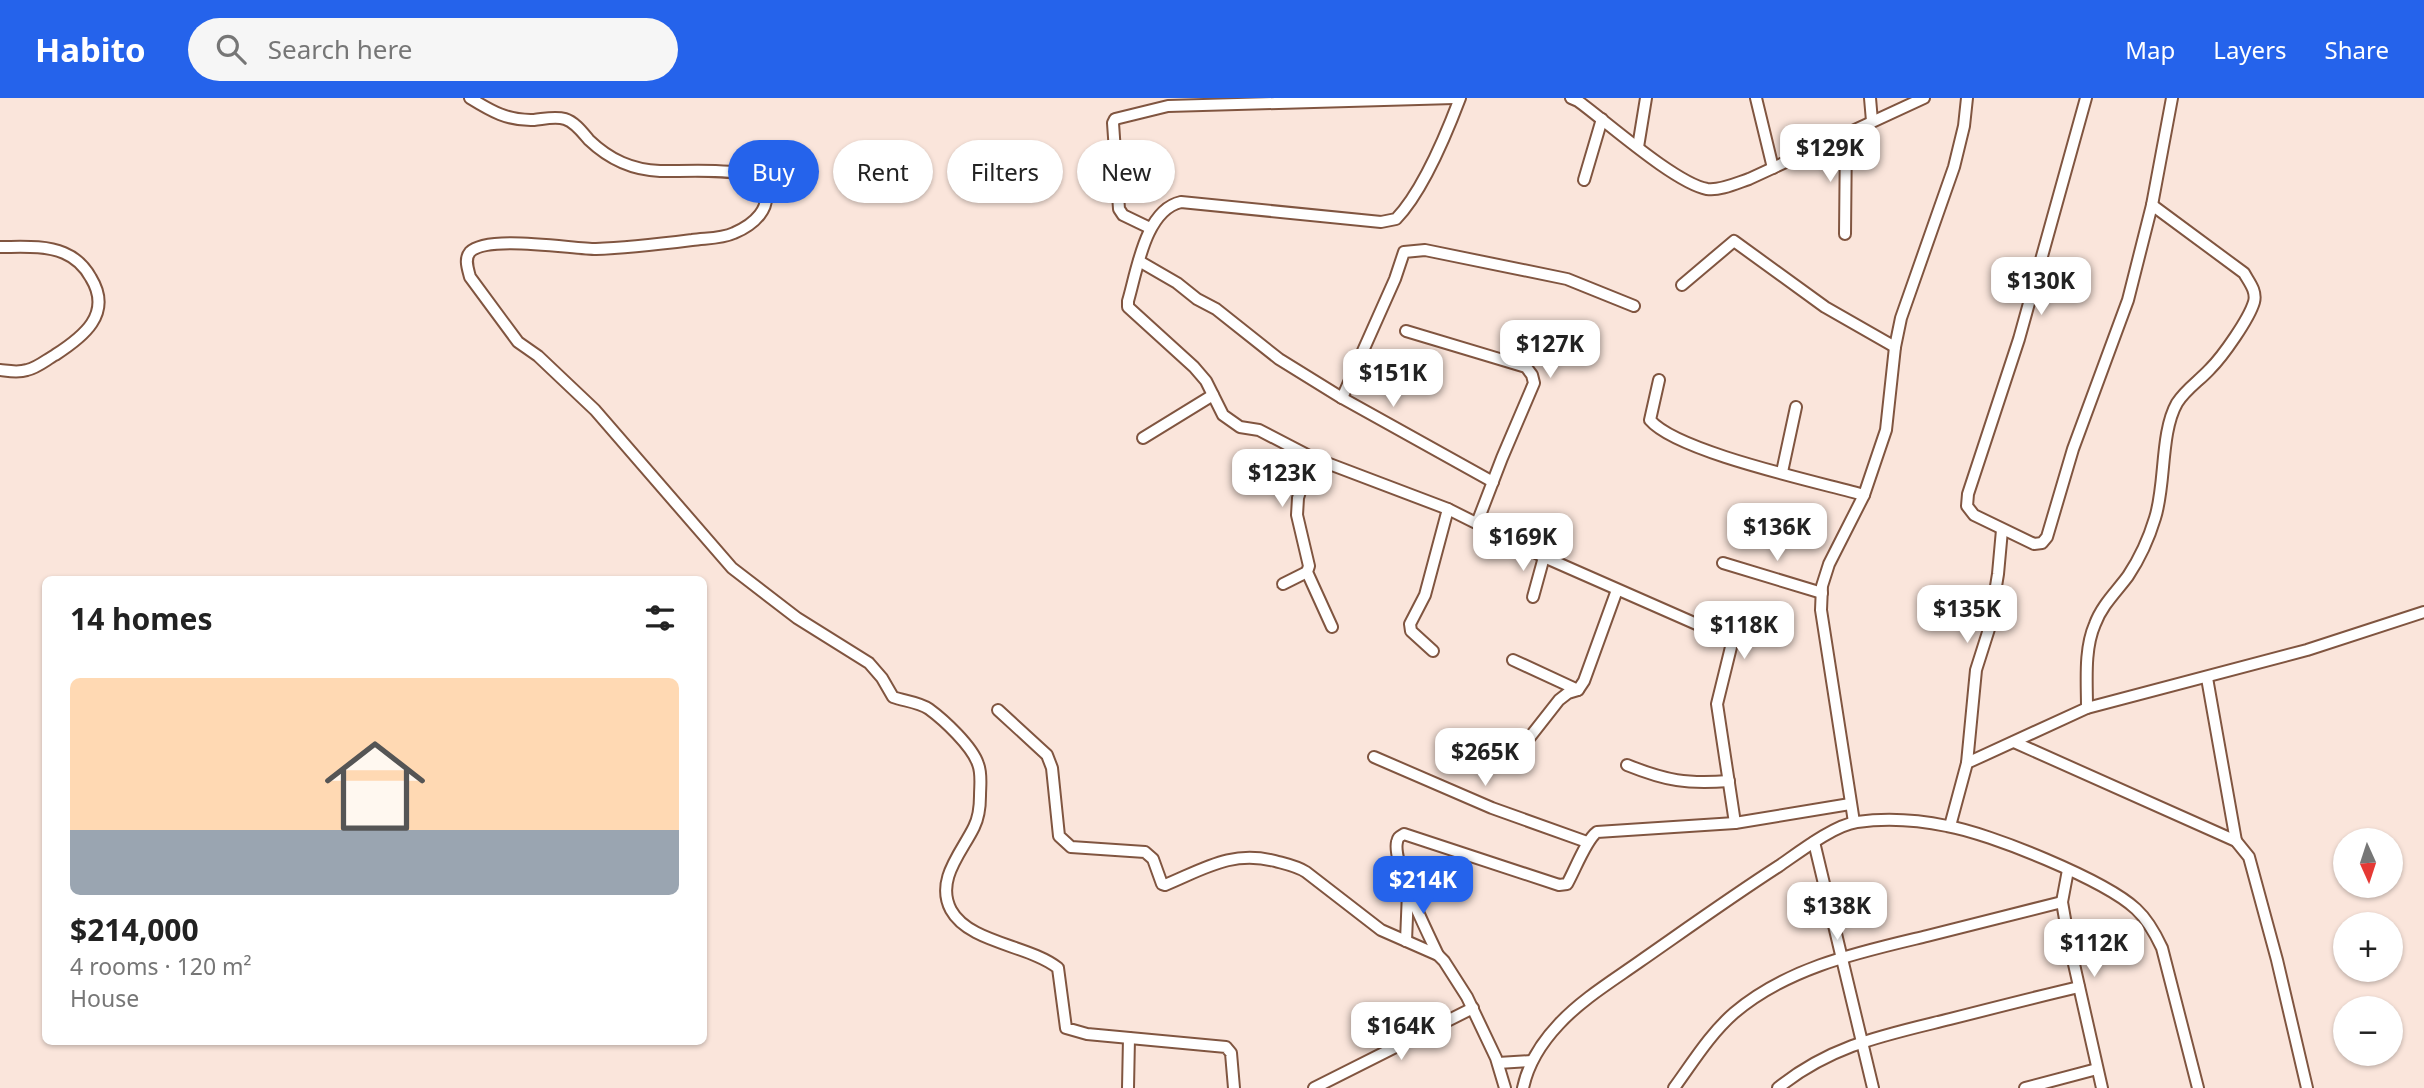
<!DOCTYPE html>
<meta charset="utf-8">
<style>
:root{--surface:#fff;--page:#f6f6f6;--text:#222;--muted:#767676;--accent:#2563eb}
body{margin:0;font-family:"Noto Sans",sans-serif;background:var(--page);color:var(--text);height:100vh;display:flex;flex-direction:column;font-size:26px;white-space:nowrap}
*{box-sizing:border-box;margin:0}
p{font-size:23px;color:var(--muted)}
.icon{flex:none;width:38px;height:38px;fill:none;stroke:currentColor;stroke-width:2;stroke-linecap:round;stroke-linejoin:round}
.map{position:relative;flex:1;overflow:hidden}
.drawer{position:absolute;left:42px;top:478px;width:665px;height:469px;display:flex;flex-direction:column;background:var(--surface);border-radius:10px;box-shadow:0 2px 5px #0004}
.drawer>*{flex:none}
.hud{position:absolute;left:728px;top:42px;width:665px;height:63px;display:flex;gap:14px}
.needle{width:46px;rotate:177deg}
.controls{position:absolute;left:2333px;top:730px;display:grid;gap:14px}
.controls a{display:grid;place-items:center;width:70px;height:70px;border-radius:50%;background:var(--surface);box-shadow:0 2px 5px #0004;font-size:35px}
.price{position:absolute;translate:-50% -60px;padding:0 16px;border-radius:14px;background:#fff;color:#222;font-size:23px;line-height:46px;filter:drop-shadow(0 2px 4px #0008)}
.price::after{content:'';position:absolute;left:50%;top:42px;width:21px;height:16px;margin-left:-10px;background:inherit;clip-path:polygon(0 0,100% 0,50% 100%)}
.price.selected{background:var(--accent);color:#fff}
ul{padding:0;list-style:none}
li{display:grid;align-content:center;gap:14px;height:371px;padding:0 28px}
li span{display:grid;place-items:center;height:217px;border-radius:10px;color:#555}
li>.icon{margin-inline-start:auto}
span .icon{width:126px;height:126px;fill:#fffc;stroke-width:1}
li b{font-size:30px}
h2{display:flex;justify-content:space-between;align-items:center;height:84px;padding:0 28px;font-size:30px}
.pill{padding:0 24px;border-radius:32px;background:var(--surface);box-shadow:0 2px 5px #0004;font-size:24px;line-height:63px}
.pill.selected{background:var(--accent);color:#fff}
header{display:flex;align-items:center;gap:42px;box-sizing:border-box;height:98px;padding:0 35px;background:var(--accent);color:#fff}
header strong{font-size:33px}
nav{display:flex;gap:38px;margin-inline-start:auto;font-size:24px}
.search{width:490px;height:63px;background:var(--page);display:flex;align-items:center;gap:18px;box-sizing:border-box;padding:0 24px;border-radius:38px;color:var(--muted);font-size:26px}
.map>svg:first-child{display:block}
</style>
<header>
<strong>Habito</strong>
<div class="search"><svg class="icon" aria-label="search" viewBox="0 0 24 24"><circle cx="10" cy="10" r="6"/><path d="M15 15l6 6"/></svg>Search here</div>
<nav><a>Map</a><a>Layers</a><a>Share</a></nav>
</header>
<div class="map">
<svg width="2424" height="990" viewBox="0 0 2424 990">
<rect width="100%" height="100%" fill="#fae5db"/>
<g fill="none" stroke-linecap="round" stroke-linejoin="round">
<defs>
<g id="minor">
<path d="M470,0C491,13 508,23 534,22C544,21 555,18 565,21C575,24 583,35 589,42C610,62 632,72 660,73C679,74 754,67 763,87C774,110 753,127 734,135C721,141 705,140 692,142C660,146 628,150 596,151C572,151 487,136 470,154C464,161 468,171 470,179L518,244L538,258L595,312L732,470L797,520L869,565L882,580L893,599C904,603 919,604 929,611C944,622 972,648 978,666C982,676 980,687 980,698C980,708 979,719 974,729C962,754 935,782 951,812C969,845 1029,847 1058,870L1066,930L1087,936L1226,949L1231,955L1234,990"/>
<path d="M1460,0C1446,37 1423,93 1396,121L1381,124L1181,104C1145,112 1137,173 1128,203V209L1194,269L1206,283L1223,317L1240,329L1259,332L1311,359L1448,411L1544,459L1726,539L1730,542L1731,549L1717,606L1735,725"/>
<path d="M1571,0L1578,3C1607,24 1675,85 1707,91C1720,93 1737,85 1749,81L1924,0"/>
<path d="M1756,0L1773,70"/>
<path d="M1870,0L1872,23"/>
<path d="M2086,0L2019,241L1968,396L1967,408L1974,417L2034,446L2042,445L2047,439L2073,351L2128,202L2152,107L2172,0"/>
<path d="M1638,49L1646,0"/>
<path d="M1584,82L1602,21"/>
<path d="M1150,130L1123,117L1119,111L1113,25L1115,21L1168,8L1454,0"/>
<path d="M1845,136L1846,35"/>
<path d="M0,149C21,149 45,147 64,155C76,160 85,169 91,180C113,216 83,239 55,257C46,262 37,270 27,272C18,275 9,273 0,272"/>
<path d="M1139,163L1177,185L1197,201L1216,211L1279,261L1342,300L1493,384"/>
<path d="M1682,187L1734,143L1825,209L1895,249"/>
<path d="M1406,233L1526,269L1532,277L1534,285L1502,360L1477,425"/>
<path d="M1659,282L1650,322C1677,354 1818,384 1864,397"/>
<path d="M1342,300L1395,181L1404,154L1425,152L1567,181L1634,208"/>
<path d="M1143,340L1213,297"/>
<path d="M1311,359L1298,400L1297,417L1309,468L1307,474L1332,529"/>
<path d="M1782,374L1796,309"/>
<path d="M1723,465L1822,495"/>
<path d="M1283,486L1307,474"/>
<path d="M1533,499L1544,459"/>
<path d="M1433,553L1411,533L1410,526L1425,497L1448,411"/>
<path d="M1513,562L1578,592"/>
<path d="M2207,580L2236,743"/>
<path d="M2087,610C2087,583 2084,551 2095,526C2102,507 2117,493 2128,478C2140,460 2149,440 2155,420C2166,386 2160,335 2177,305C2186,291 2199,283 2210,271C2223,258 2249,221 2254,204C2257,193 2249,184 2244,175L2152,107"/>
<path d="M998,612L1047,657L1052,670L1059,738L1071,749L1145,754L1153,761L1162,786L1165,787C1204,771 1231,752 1275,763C1286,766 1297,768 1306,774L1381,832L1438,857L1444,863L1467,899L1496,960L1505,990"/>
<path d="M2014,644L2236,743L2249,759L2277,862L2307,990"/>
<path d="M1374,659L1492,710L1587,744"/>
<path d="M1967,665L1976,572L1989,531L1998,476L2002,432"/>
<path d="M1508,667L1559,602L1568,595L1578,592L1584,583L1617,492"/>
<path d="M1627,667C1667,683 1686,686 1729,683"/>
<path d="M1854,724L1821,512L1822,488L1829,466L1864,397L1886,332L1895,249L1901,220L1954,69L1964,28L1967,0"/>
<path d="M1950,728L1967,665L2087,610L2307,552L2424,514"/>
<path d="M1814,744L1873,990"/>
<path d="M2068,772L2062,804L2069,844L2102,990"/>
<path d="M1406,843L1408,794"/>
<path d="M1438,857C1428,835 1392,765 1397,744C1398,739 1399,739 1404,736L1559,787L1567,786C1575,772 1586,742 1597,734L1735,725L1850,706"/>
<path d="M1498,965L1532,963"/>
<path d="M1128,990L1129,940"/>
<path d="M1314,990L1473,910"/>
<path d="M1523,990C1528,966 1542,944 1559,926C1581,902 1612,883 1639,864C1685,832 1731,799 1779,768C1798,755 1834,727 1857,724C1886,720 1918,722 1947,728C1989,735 2105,782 2136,811C2148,822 2155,835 2162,850L2198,990"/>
<path d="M1674,990C1693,964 1710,936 1734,915C1788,869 1860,854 1927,838C1972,827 2017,815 2062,804"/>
<path d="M1778,990C1831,947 1885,937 1950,921C1993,910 2036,899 2079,889"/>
<path d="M2025,990L2097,971"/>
</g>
</defs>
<use href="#minor" stroke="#805540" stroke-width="14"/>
<use href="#minor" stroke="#fff" stroke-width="10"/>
</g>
</svg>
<div class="controls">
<a><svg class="needle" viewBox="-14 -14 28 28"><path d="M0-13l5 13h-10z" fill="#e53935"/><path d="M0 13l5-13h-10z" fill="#767676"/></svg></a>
<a>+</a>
<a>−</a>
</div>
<b class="price" style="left:1830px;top:86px">$129K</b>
<b class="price" style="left:2041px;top:219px">$130K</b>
<b class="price" style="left:1550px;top:282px">$127K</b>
<b class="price" style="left:1393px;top:311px">$151K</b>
<b class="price" style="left:1282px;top:411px">$123K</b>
<b class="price" style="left:1777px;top:465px">$136K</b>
<b class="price" style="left:1523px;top:475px">$169K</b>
<b class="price" style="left:1967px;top:547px">$135K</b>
<b class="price" style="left:1744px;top:563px">$118K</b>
<b class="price" style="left:1485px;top:690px">$265K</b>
<b class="price selected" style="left:1423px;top:818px">$214K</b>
<b class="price" style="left:1837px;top:844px">$138K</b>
<b class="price" style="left:2094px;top:881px">$112K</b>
<b class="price" style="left:1401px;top:964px">$164K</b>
<div class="hud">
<a class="pill selected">Buy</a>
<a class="pill">Rent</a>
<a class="pill">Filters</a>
<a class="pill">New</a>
</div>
<section class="drawer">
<h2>14 homes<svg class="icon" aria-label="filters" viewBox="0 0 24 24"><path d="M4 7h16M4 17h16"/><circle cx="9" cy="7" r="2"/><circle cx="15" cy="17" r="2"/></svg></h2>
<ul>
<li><span style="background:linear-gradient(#ffd9b3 70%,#9aa5b1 0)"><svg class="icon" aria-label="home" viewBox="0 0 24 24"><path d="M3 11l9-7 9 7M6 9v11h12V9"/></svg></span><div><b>$214,000</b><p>4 rooms · 120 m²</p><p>House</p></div></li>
</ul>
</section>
</div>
